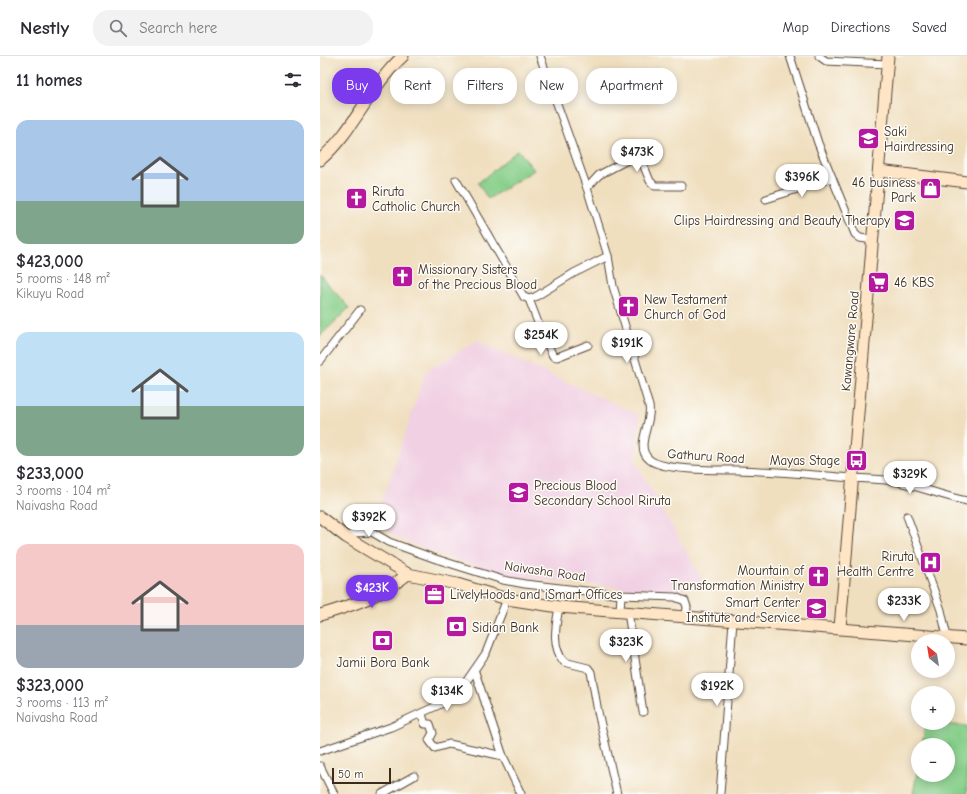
<!DOCTYPE html>
<meta charset="utf-8">
<style>
:root{--surface:#fff;--page:#f2f2f3;--text:#2b2b33;--muted:#7c7c81;--line:#e1e1e2;--accent:#7c3aed}
body{margin:0;font-family:"Comic Neue",sans-serif;background:var(--page);color:var(--text);height:100vh;display:flex;flex-direction:column;font-size:15px;white-space:nowrap}
*{box-sizing:border-box;margin:0}
p{font-size:13px;color:var(--muted)}
.icon{flex:none;width:22px;height:22px;fill:none;stroke:currentColor;stroke-width:2;stroke-linecap:round;stroke-linejoin:round}
.map{position:relative;flex:1;overflow:hidden}
.details{display:flex;flex-direction:column;background:var(--surface);width:320px}
.details>*{flex:none}
.guide{position:absolute;left:12px;top:12px;width:380px;height:36px;display:flex;gap:8px}
.needle{width:26px;rotate:330deg}
.controls{position:absolute;left:591px;top:578px;display:grid;gap:8px}
.controls a{display:grid;place-items:center;width:44px;height:44px;border-radius:50%;background:var(--surface);box-shadow:0 2px 10px #0003;font-size:20px}
.scale{position:absolute;left:12px;bottom:10px;width:59px;box-sizing:border-box;padding-left:4px;border:2px solid #3b2a1e;border-top:0;font-size:11px;line-height:14px;white-space:nowrap;color:#3b2a1e;-webkit-text-stroke:3px #fdfcf7;paint-order:stroke}
.price{position:absolute;translate:-50% -34px;padding:0 9px;border-radius:14px;background:#fff;color:#222;font-size:13px;line-height:26px;filter:drop-shadow(0 1px 2px #0008)}
.price::after{content:'';position:absolute;left:50%;top:24px;width:12px;height:9px;margin-left:-6px;background:inherit;clip-path:polygon(0 0,100% 0,50% 100%)}
.price.active{background:var(--accent);color:#fff}
ul{padding:0;list-style:none}
li{display:grid;align-content:center;gap:8px;height:212px;padding:0 16px}
li span{display:grid;place-items:center;height:124px;border-radius:12px;color:#555}
li>.icon{margin-inline-start:auto}
span .icon{width:72px;height:72px;fill:#fffc;stroke-width:1}
li b{font-size:17px}
h2{display:flex;justify-content:space-between;align-items:center;height:48px;padding:0 16px;font-size:17px}
.pill{padding:0 14px;border-radius:16px;background:var(--surface);box-shadow:0 2px 10px #0003;font-size:14px;line-height:36px}
.pill.active{background:var(--accent);color:#fff}
header{display:flex;align-items:center;gap:24px;box-sizing:border-box;height:56px;padding:0 20px;background:var(--surface);border-bottom:1px solid var(--line)}
header strong{font-size:19px}
nav{display:flex;gap:22px;margin-inline-start:auto;font-size:14px}
.search{width:280px;height:36px;background:var(--page);display:flex;align-items:center;gap:10px;box-sizing:border-box;padding:0 14px;border-radius:16px;color:var(--muted);font-size:15px}
main{display:flex;flex:1;min-height:0}
.map>svg:first-child{display:block}
</style>
<header>
<strong>Nestly</strong>
<div class="search"><svg class="icon" aria-label="search" viewBox="0 0 24 24"><circle cx="10" cy="10" r="6"/><path d="M15 15l6 6"/></svg>Search here</div>
<nav><a>Map</a><a>Directions</a><a>Saved</a></nav>
</header>
<main>
<section class="details">
<h2>11 homes<svg class="icon" aria-label="filters" viewBox="0 0 24 24"><path d="M4 7h16M4 17h16"/><circle cx="9" cy="7" r="2"/><circle cx="15" cy="17" r="2"/></svg></h2>
<ul>
<li><span style="background:linear-gradient(#a9c7e8 65%,#7fa58c 0)"><svg class="icon" aria-label="home" viewBox="0 0 24 24"><path d="M3 11l9-7 9 7M6 9v11h12V9"/></svg></span><div><b>$423,000</b><p>5 rooms · 148 m²</p><p>Kikuyu Road</p></div></li>
<li><span style="background:linear-gradient(#bfe0f5 60%,#7fa58c 0)"><svg class="icon" aria-label="home" viewBox="0 0 24 24"><path d="M3 11l9-7 9 7M6 9v11h12V9"/></svg></span><div><b>$233,000</b><p>3 rooms · 104 m²</p><p>Naivasha Road</p></div></li>
<li><span style="background:linear-gradient(#f6c9c9 65%,#9aa5b1 0)"><svg class="icon" aria-label="home" viewBox="0 0 24 24"><path d="M3 11l9-7 9 7M6 9v11h12V9"/></svg></span><div><b>$323,000</b><p>3 rooms · 113 m²</p><p>Naivasha Road</p></div></li>
</ul>
</section>
<div class="map">
<svg width="647" height="738" viewBox="0 0 647 738">
<rect width="100%" height="100%" fill="#fdfcf7"/>
<filter id="ink" filterUnits="userSpaceOnUse"><feTurbulence type="fractalNoise" baseFrequency=".025" numOctaves="2"/><feDisplacementMap in="SourceGraphic" scale="8" xChannelSelector="R" yChannelSelector="G"/><feConvolveMatrix kernelMatrix="1 2 1 2 8 2 1 2 1" color-interpolation-filters="sRGB"/></filter>
<filter id="wash" filterUnits="userSpaceOnUse"><feTurbulence type="fractalNoise" baseFrequency=".012" numOctaves="4" result="noise"/><feDisplacementMap in="SourceGraphic" scale="16" xChannelSelector="R" yChannelSelector="G"/><feGaussianBlur stdDeviation="0.9" result="paint"/><feColorMatrix in="noise" values="0 0 0 0 0 0 0 0 0 0 0 0 0 0 0 0 0 1.4 0 .05"/><feComposite in="paint" operator="in"/></filter>
<g filter="url(#wash)">
<rect width="100%" height="100%" fill="#f0dfbf"/>
<path fill="#f1d0e3" d="M157,285L319,359L316,406L387,532L329,535L188,520L132,503L79,483L55,467L106,315Z"/>
<g fill="#87cf8a" stroke="#617c54">
<path d="M198,94L214,114L168,143L158,127Z"/>
<path d="M0,219L29,252L0,280Z"/>
<path d="M606,667L647,670V738H593L598,711V719H628V689H602Z"/>
</g>
</g>
<g filter="url(#ink)">
<g fill="none" stroke-linecap="round" stroke-linejoin="round">
<defs>
<g id="street">
<path d="M220,0L267,132L288,200L293,230L329,350C333,367 313,391 330,404C344,415 398,414 417,414C455,415 493,419 532,422C546,423 559,423 574,425C599,430 622,440 647,445"/>
<path d="M470,0L498,87L535,178L540,182L553,184"/>
<path d="M499,0L506,5L567,8"/>
<path d="M136,124L204,241L209,243L215,241L254,217L288,200"/>
<path d="M267,132L279,119L315,100L321,103L330,125L335,130H361"/>
<path d="M446,143L512,122"/>
<path d="M209,243L220,272L233,300L237,301L268,289"/>
<path d="M0,305L40,254"/>
<path d="M587,460L621,554L627,581"/>
<path d="M26,481L34,477L52,476L69,486L116,503L183,524L205,528L301,539L355,541L365,545L367,551L366,561"/>
<path d="M239,551C236,569 231,590 244,606L268,612L271,616L278,656L297,738"/>
<path d="M300,555L301,539"/>
<path d="M308,556L323,656"/>
<path d="M155,616L183,700L201,738"/>
<path d="M102,658L105,668H110L113,677L109,684L115,692L129,688L183,700"/>
<path d="M0,695L71,671L123,647L139,636L166,597L187,543"/>
<path d="M0,710L14,738"/>
<path d="M62,738L94,720"/>
<path d="M400,738L413,565"/>
</g>
<g id="secondary">
<path d="M0,104C34,75 50,30 83,0"/>
<path d="M559,115L647,126"/>
<path d="M0,461L26,481L88,518L137,528L187,543L239,551L647,583"/>
<path d="M0,559C32,550 62,539 88,518"/>
<path d="M520,572L568,0"/>
</g>
</defs>
<use href="#street" stroke="#564536" stroke-width="9"/>
<use href="#secondary" stroke="#564536" stroke-width="13"/>
<use href="#street" stroke="#fff" stroke-width="7"/>
<use href="#secondary" stroke="#fee5c5" stroke-width="11"/>
</g>
</g>
<defs>
<symbol id="university-square" viewBox="-11 -11 22 22"><rect x="-9" y="-9" width="18" height="18" rx="4" fill="#b5179e" stroke="#fdfcf7"/><path d="M0-5L7-2L0 1L-7-2ZM-4 1L0 2.5L4 1V4Q0 6-4 4Z" fill="#fff"/></symbol>
<symbol id="shop-square" viewBox="-11 -11 22 22"><rect x="-9" y="-9" width="18" height="18" rx="4" fill="#b5179e" stroke="#fdfcf7"/><path d="M-5-2.5h2.3a2.7 3.5 0 0 1 5.4 0H5L5.5 6h-11ZM-1.5-2.5h3a1.5 2.3 0 0 0-3 0Z" fill="#fff"/></symbol>
<symbol id="church-square" viewBox="-11 -11 22 22"><rect x="-9" y="-9" width="18" height="18" rx="4" fill="#b5179e" stroke="#fdfcf7"/><path d="M-1.2-6h2.4v3.5h3.3v2.4h-3.3V6h-2.4V-.1h-3.3v-2.4h3.3Z" fill="#fff"/></symbol>
<symbol id="school-square" viewBox="-11 -11 22 22"><rect x="-9" y="-9" width="18" height="18" rx="4" fill="#b5179e" stroke="#fdfcf7"/><path d="M0-5L7-2L0 1L-7-2ZM-4 1L0 2.5L4 1V4Q0 6-4 4Z" fill="#fff"/></symbol>
<symbol id="supermarket-square" viewBox="-11 -11 22 22"><rect x="-9" y="-9" width="18" height="18" rx="4" fill="#b5179e" stroke="#fdfcf7"/><path d="M-6-5.5h2.5l.6 2H6L4.5 2H-2.5L-4.4-4H-6ZM-1.5 3.2a1.3 1.3 0 1 0 .1 0ZM3 3.2a1.3 1.3 0 1 0 .1 0Z" fill="#fff"/></symbol>
<symbol id="bus-square" viewBox="-11 -11 22 22"><rect x="-9" y="-9" width="18" height="18" rx="4" fill="#b5179e" stroke="#fdfcf7"/><path d="M-5-6H5V4H4V6H2V4H-2V6H-4V4H-5ZM-3.5-4V0h7V-4ZM-3.5 1.2v1.5H-2V1.2ZM2 1.2v1.5H3.5V1.2Z" fill="#fff"/></symbol>
<symbol id="hospital-square" viewBox="-11 -11 22 22"><rect x="-9" y="-9" width="18" height="18" rx="4" fill="#b5179e" stroke="#fdfcf7"/><path d="M-5-5h3v3.5h4V-5h3V5h-3V1.5h-4V5h-3Z" fill="#fff"/></symbol>
<symbol id="office-square" viewBox="-11 -11 22 22"><rect x="-9" y="-9" width="18" height="18" rx="4" fill="#b5179e" stroke="#fdfcf7"/><path d="M-6-3h4V-5.5h4V-3h4V5H-6ZM-1-4.5V-3h2v-1.5ZM-6 0V1H6V0Z" fill="#fff"/></symbol>
<symbol id="bank-square" viewBox="-11 -11 22 22"><rect x="-9" y="-9" width="18" height="18" rx="4" fill="#b5179e" stroke="#fdfcf7"/><path d="M-6-4H6V4H-6ZM0-2.3a2.3 2.3 0 1 0 0 4.6a2.3 2.3 0 1 0 0-4.6Z" fill="#fff"/></symbol>
</defs>
<g fill-rule="evenodd">
<use href="#university-square" x="536" y="70" width="25" height="25"/>
<use href="#shop-square" x="598" y="120" width="25" height="25"/>
<use href="#church-square" x="24" y="130" width="25" height="25"/>
<use href="#school-square" x="572" y="152" width="25" height="25"/>
<use href="#church-square" x="70" y="208" width="25" height="25"/>
<use href="#supermarket-square" x="546" y="214" width="25" height="25"/>
<use href="#church-square" x="296" y="238" width="25" height="25"/>
<use href="#bus-square" x="524" y="392" width="25" height="25"/>
<use href="#school-square" x="186" y="424" width="25" height="25"/>
<use href="#hospital-square" x="598" y="494" width="25" height="25"/>
<use href="#church-square" x="486" y="508" width="25" height="25"/>
<use href="#office-square" x="102" y="526" width="25" height="25"/>
<use href="#university-square" x="484" y="540" width="25" height="25"/>
<use href="#bank-square" x="124" y="558" width="25" height="25"/>
<use href="#bank-square" x="50" y="572" width="25" height="25"/>
</g>
<g text-anchor="middle" dominant-baseline="central" stroke-width="3" stroke-linejoin="round" paint-order="stroke">
<g font-size="13" fill="#3b2a1e" stroke="#fdfcf7" text-anchor="start">
<text x="564" y="75">Saki<tspan x="564" dy="15">Hairdressing</tspan></text>
<text x="596" y="126" text-anchor="end">46 business<tspan x="596" dy="15">Park</tspan></text>
<text x="52" y="135">Riruta<tspan x="52" dy="15">Catholic Church</tspan></text>
<text x="570" y="164" text-anchor="end">Clips Hairdressing and Beauty Therapy</text>
<text x="98" y="213">Missionary Sisters<tspan x="98" dy="15">of the Precious Blood</tspan></text>
<text x="574" y="226">46 KBS</text>
<text x="324" y="243">New Testament<tspan x="324" dy="15">Church of God</tspan></text>
<text x="520" y="404" text-anchor="end">Mayas Stage</text>
<text x="214" y="429">Precious Blood<tspan x="214" dy="15">Secondary School Riruta</tspan></text>
<text x="594" y="500" text-anchor="end">Riruta<tspan x="594" dy="15">Health Centre</tspan></text>
<text x="484" y="514" text-anchor="end">Mountain of<tspan x="484" dy="15">Transformation Ministry</tspan></text>
<text x="130" y="538">LivelyHoods and iSmart Offices</text>
<text x="480" y="546" text-anchor="end">Smart Center<tspan x="480" dy="15">Institute and Service</tspan></text>
<text x="152" y="571">Sidian Bank</text>
<text x="63" y="606" text-anchor="middle">Jamii Bora Bank</text>
</g>
<g font-size="13" fill="#3b2a1e" stroke="#fdfcf7">
<text transform="translate(530 285) rotate(-85)">Kawangware Road</text>
<text transform="translate(386 400) rotate(4)">Gathuru Road</text>
<text transform="translate(225 515) rotate(8)">Naivasha Road</text>
</g>
</g>
</svg>
<div class="controls">
<a><svg class="needle" viewBox="-14 -14 28 28"><path d="M0-13l5 13h-10z" fill="#e53935"/><path d="M0 13l5-13h-10z" fill="#7c7c81"/></svg></a>
<a>+</a>
<a>−</a>
</div>
<div class="scale">50 m</div>
<b class="price" style="left:317px;top:117px">$473K</b>
<b class="price" style="left:482px;top:142px">$396K</b>
<b class="price" style="left:221px;top:300px">$254K</b>
<b class="price" style="left:307px;top:308px">$191K</b>
<b class="price" style="left:590px;top:439px">$329K</b>
<b class="price" style="left:49px;top:482px">$392K</b>
<b class="price active" style="left:52px;top:553px">$423K</b>
<b class="price" style="left:584px;top:566px">$233K</b>
<b class="price" style="left:306px;top:607px">$323K</b>
<b class="price" style="left:397px;top:651px">$192K</b>
<b class="price" style="left:127px;top:656px">$134K</b>
<div class="guide">
<a class="pill active">Buy</a>
<a class="pill">Rent</a>
<a class="pill">Filters</a>
<a class="pill">New</a>
<a class="pill">Apartment</a>
</div>
</div>
</main>
